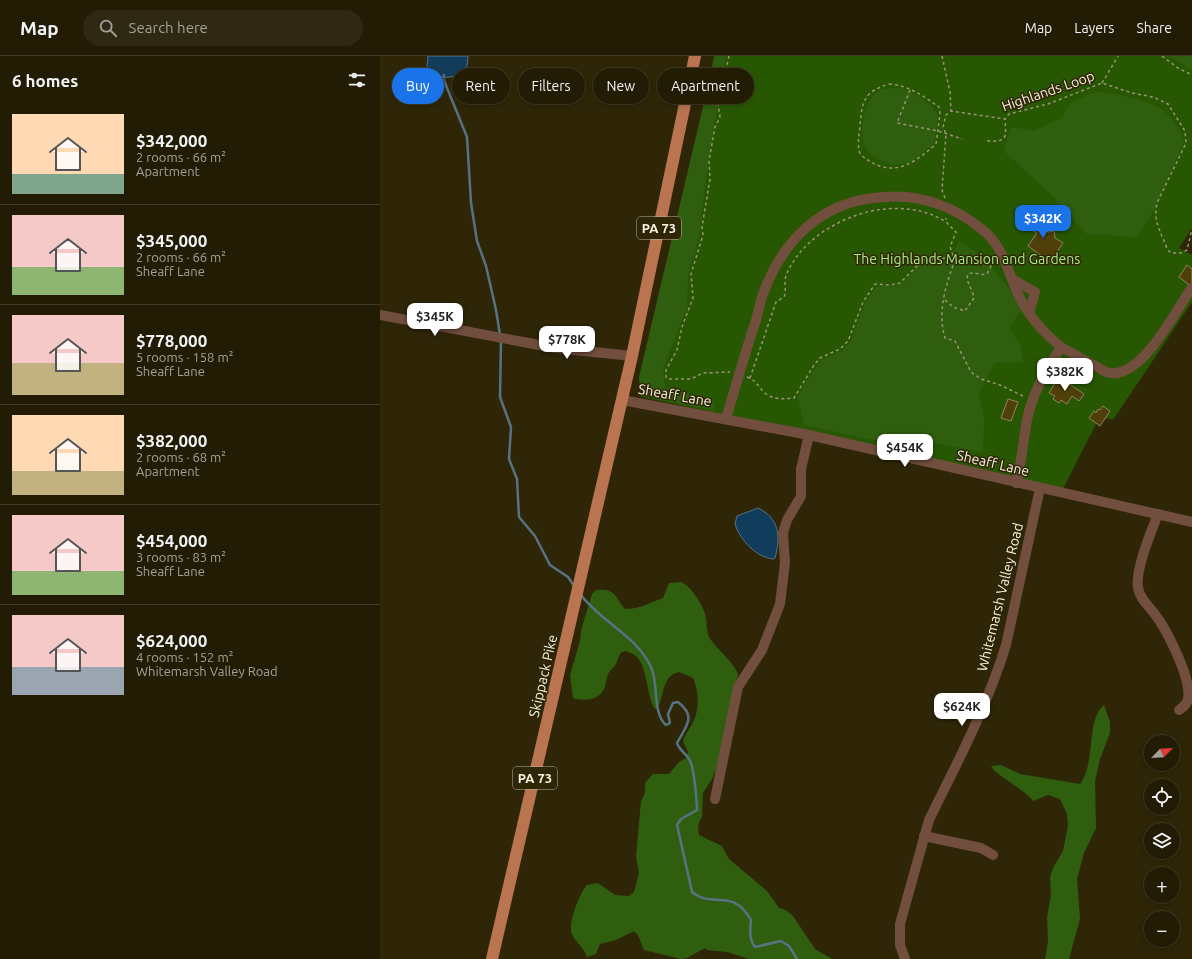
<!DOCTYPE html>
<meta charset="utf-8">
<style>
:root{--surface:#231c05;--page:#2f2913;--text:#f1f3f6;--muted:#a3a19a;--line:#403a27;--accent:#1a73e8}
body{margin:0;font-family:Ubuntu,sans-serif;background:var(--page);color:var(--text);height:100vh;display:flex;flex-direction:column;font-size:15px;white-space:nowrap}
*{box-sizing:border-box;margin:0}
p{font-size:13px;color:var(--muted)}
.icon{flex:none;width:22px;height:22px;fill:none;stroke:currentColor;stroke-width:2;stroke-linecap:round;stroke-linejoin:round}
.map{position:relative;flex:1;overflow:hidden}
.sheet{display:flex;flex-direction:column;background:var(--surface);width:380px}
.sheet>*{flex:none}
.hud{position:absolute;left:12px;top:12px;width:380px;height:36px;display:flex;gap:8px}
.needle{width:26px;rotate:65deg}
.tools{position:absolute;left:764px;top:679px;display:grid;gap:8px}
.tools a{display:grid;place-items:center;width:36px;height:36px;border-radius:50%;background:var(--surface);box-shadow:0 2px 6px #0003,0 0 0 1px var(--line);font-size:20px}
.price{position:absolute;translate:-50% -34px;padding:0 9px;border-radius:8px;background:#fff;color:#222;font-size:13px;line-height:26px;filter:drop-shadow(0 1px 2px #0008)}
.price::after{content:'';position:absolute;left:50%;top:24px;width:12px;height:9px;margin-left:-6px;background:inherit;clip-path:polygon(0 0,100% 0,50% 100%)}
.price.current{background:var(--accent);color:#fff}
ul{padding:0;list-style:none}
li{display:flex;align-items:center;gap:12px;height:100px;padding:0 12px}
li+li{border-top:1px solid var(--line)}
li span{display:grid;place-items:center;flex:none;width:112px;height:80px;border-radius:0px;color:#555}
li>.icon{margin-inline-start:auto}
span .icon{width:48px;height:48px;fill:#fffc;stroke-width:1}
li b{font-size:17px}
h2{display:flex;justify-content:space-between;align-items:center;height:48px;padding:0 12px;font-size:17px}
.pill{padding:0 14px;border-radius:18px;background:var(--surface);box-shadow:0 2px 6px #0003,0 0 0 1px var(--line);font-size:14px;line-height:36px}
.pill.current{background:var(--accent);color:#fff}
header{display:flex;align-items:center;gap:24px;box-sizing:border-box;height:56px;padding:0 20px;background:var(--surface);border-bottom:1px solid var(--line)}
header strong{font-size:19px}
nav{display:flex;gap:22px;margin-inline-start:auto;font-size:14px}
.search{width:280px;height:36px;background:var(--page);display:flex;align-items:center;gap:10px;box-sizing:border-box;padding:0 14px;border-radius:22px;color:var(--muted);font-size:15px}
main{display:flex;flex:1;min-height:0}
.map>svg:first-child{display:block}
</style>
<header>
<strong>Map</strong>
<div class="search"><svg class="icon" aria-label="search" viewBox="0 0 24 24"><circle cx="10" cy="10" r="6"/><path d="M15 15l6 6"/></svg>Search here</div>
<nav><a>Map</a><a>Layers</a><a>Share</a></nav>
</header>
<main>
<section class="sheet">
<h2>6 homes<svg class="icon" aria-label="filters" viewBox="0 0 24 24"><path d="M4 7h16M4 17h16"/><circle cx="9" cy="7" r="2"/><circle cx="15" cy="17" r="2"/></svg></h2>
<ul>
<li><span style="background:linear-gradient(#ffd9b3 75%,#7fa58c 0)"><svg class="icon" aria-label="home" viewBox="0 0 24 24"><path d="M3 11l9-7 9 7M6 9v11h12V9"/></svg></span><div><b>$342,000</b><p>2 rooms · 66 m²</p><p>Apartment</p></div></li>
<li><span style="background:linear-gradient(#f6c9c9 65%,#8fb573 0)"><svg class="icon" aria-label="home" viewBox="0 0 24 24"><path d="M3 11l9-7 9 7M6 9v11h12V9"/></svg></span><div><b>$345,000</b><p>2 rooms · 66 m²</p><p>Sheaff Lane</p></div></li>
<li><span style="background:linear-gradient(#f6c9c9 60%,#c2b280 0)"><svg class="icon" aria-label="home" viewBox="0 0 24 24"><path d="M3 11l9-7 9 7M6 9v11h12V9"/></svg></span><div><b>$778,000</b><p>5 rooms · 158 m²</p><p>Sheaff Lane</p></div></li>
<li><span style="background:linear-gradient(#ffd9b3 70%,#c2b280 0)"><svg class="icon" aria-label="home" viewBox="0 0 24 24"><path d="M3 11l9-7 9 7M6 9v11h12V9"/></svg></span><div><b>$382,000</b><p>2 rooms · 68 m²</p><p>Apartment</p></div></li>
<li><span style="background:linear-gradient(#f6c9c9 70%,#8fb573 0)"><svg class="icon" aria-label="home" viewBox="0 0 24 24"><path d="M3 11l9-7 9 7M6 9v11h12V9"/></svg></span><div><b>$454,000</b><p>3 rooms · 83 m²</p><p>Sheaff Lane</p></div></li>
<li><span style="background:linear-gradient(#f6c9c9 65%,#9aa5b1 0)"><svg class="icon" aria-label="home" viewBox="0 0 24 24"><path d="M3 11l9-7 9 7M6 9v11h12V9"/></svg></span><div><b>$624,000</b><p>4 rooms · 152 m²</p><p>Whitemarsh Valley Road</p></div></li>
</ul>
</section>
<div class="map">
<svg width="812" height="903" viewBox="0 0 812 903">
<rect width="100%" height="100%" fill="#2f2607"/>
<path fill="#285702" d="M334,0H812V172L799,192L812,199V246L733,364L720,360L683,433L438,378L261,341Z"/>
<g fill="#2f5f0e">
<path d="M335,0H346L327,113L319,180L308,219L307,251L283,312L285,331L334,346V355L277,343L260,333L259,321Z"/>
<path d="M788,0H812V14Z"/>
<path d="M520,32C535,37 548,45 558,58L554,88C545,93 537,104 527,107C511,112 491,104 485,89C479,76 484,45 496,37C502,32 512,32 520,32Z"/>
<path d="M724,36C759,44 792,45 804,86L774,154L757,181L707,178L674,141L624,95L631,71L654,75L681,62L691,47L712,37Z"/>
<path d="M579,185L603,201L629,233L641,253L629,273L641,290L643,306L614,307L599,338L604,361L603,397L525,380L498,385L424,369L418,341L424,328L441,304L462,295L470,286L485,247L496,230C505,229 518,233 526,224C531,219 534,212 540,208C544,205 548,206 552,206C568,207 574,199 579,185Z"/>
<path d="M301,526C311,530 322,548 325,558C328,566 325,577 331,584C338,594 354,607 358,618L337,711L332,723L323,737L322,760L318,770L319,779L342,790L349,803L387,835L399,852L406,854L413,860L435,893L452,903H369L347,896L327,894L325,892L307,902L301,903L264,894L258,879L254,875L236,884L220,888L216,898L207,901C204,891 196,887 192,878C187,869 200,836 207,829L218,827L235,839L249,840L254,836L259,817L256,800L261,745L265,737V727L273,718H289L299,706L306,702L308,696L303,685C305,678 309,674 312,668C320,655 319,635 313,622L299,616C281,620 285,640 277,653L274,652C267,638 267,612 257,601C255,598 250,597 246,595C238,596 239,602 236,608C234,612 230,614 228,618C226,623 226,629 224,633C218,645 204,645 193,642L190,619L200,585L201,574L212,538L216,534C236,532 234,540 245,553C260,553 269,547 283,542L289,527Z"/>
<path d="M724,649L730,666V677L720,703L715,725L716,772L704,797L697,823L700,863L689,903H665L668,885L667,861L671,840L670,821L673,812L683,795L688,770L687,758L680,743L668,739L653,745C644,733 614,718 611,710L621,709L640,718L700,728C717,704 705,666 724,649Z"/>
</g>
<g fill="#113c5c" stroke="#567384">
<path d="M48,0H88L87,10L79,20L58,22L49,16L47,10Z"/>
<path d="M378,452C399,462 401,480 395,502L393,503C376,501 360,484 355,468L357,460Z"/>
</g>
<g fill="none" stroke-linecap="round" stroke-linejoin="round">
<g stroke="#567384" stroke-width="2.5">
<path d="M64,19L63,22L87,81L91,147L97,185L106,210L116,254L120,279"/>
<path d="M121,284L120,341L131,371L129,403L137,423L139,461L155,480L170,509L188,521L194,530"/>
<path d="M201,539C221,566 256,579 271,611C279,627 272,657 286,669L290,667L288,658L293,647L298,646C317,661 306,670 297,687C300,696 308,698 311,707C314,714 317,746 317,754L301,763L297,769L312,836C332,853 353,831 371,864C370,873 369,884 375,891L401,885L409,890L417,903"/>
</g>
</g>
<g fill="#503f08" stroke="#918565">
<path d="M654,156L665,164L662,168L667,172L665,174L668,176L674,175L675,182L683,187L670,206L648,190L657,177L645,169Z"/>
<path d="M807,209L812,213V231L799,221Z"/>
<path d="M679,321L704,338L699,345L692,340L687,348L681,344L679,347L673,343L675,340L669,337Z"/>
<path d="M628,343L638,346L631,365L621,362Z"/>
<path d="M723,350L730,355L720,370L709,362L714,355L716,357L718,353L720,354Z"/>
</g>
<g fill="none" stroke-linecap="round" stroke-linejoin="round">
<g stroke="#9a937b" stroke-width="1.5" stroke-dasharray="3 3" stroke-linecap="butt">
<path d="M349,0L338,48L340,61L335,71L329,105L330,123L322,171L323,179L311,218L313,242L302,271L297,294L286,314V321L288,323H311L323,317L350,316"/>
<path d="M562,0L570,36L571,55"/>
<path d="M782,0L798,12L812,19"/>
<path d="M722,27L738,0"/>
<path d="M509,28C528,29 543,40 559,51L560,58L556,88C531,110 510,124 480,98C477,88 479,80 480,70C482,46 483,36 509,28Z"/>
<path d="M530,34L517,67L558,75L582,83"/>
<path d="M607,85C628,86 626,82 625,63"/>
<path d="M565,142L562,134L566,78L563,71L566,59L571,55L625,63L629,58L668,48L722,27L752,37L773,41L788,48L805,75L806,87L778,145C771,163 782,177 787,193L791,197H801L807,194L812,173"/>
<path d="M575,204C566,228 557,256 565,282L575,285L591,316L601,323L620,329L645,341"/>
<path d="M565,244L573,251L585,255L594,242C593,234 585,225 588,218C594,215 600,220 607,218L614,204"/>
<path d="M367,321C376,324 379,332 386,338C394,344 405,343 414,342L434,309L440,302L460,293L468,285L483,246L495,228L510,229L520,227L543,204C553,204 567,200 575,204L570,191L576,176L566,166V162"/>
<path d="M370,322L396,246L404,241C407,233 403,225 407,217C431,164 515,133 566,166"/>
</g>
<g stroke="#714e3e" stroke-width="10">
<path d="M632,223L655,236L649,257"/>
<path d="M0,259L175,292L252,300"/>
<path d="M681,291L726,316C760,327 794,257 811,233"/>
<path d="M242,344L429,379L812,466"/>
<path d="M346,363C355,332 364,301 374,270C378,260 379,249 383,238C403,183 443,144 504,141C541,138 576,151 604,175C624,192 628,216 638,238C647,258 664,277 681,291C667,313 652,337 647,364C643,385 642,406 636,427"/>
<path d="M778,458C771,476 755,514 758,532C760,543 768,549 774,557C787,574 812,623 808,643C807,648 803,651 799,654"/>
<path d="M335,743L358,631L382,594L400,548L405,507L403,477L407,464L421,440V413L429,379"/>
<path d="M544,780L601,792L613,799"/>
<path d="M525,903L520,889V868L549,764C577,707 607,651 626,589L660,432"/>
</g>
<path stroke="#ba7450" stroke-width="12" d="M112,903L252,300L315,0"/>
</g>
<g text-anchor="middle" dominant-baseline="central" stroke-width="3" stroke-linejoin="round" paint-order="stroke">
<g fill="#2f2607" stroke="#bcb5a0" stroke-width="1">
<rect x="257" y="161" width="44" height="22" rx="3"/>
<rect x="133" y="711" width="44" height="22" rx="3"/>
</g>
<g font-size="13" font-weight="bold" fill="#f8f2e1">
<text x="279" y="172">PA 73</text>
<text x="155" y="722">PA 73</text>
</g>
<g font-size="14" fill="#f8f2e1" stroke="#2f2607">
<text transform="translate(668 35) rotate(-19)">Highlands Loop</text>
<text transform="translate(295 339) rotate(10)">Sheaff Lane</text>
<text transform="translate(613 407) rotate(13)">Sheaff Lane</text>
<text transform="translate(620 541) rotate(-76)">Whitemarsh Valley Road</text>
<text transform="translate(163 620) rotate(-77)">Skippack Pike</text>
</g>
<g font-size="14" fill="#a6ea84" stroke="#2f2607">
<text x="587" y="203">The Highlands Mansion and Gardens</text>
</g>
</g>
</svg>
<div class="tools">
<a><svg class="needle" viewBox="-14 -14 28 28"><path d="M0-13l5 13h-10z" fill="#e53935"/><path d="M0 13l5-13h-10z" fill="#a3a19a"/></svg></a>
<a><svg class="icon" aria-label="locate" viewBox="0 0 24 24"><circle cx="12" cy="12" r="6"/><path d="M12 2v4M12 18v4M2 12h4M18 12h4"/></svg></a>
<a><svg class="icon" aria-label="layers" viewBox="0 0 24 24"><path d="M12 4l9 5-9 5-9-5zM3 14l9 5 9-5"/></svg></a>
<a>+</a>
<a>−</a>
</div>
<b class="price current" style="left:663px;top:183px">$342K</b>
<b class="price" style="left:55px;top:281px">$345K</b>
<b class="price" style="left:187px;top:304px">$778K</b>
<b class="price" style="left:685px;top:336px">$382K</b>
<b class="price" style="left:525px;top:412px">$454K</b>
<b class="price" style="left:582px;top:671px">$624K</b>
<div class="hud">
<a class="pill current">Buy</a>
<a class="pill">Rent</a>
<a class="pill">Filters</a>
<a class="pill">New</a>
<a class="pill">Apartment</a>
</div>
</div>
</main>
